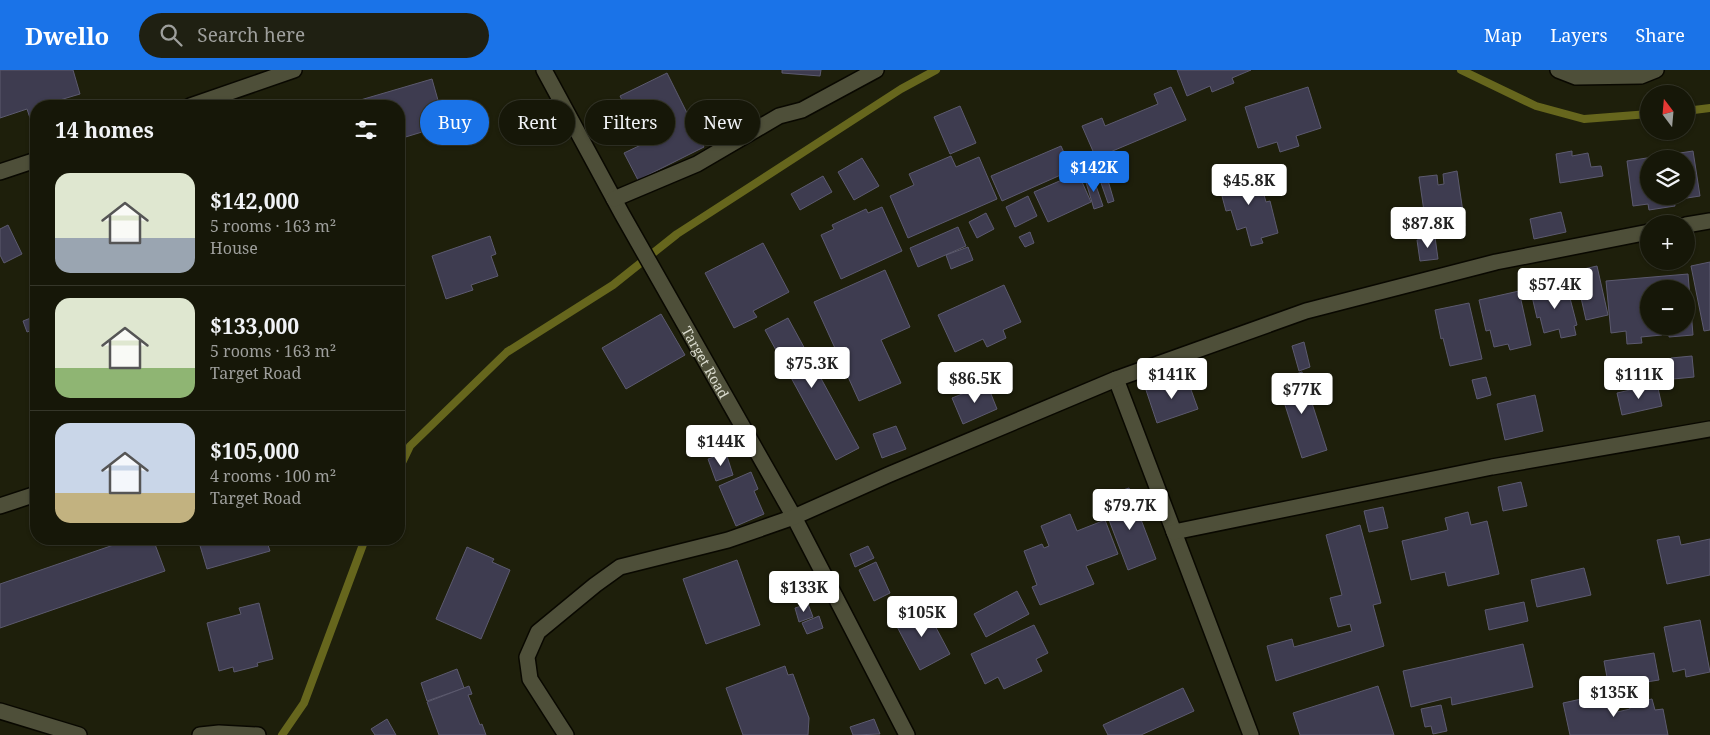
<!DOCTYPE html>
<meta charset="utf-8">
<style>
:root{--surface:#161708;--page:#1f2012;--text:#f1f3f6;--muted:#9e9f9c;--line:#353629;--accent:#1a73e8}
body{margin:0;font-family:"Noto Serif",serif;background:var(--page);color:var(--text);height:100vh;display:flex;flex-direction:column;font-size:19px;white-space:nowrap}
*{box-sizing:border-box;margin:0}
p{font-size:16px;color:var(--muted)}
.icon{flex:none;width:28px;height:28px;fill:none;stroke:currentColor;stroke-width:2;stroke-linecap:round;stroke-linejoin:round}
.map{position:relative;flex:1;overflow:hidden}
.side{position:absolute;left:30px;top:30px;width:375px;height:445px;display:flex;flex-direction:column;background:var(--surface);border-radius:20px;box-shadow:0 1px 4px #0004,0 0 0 1px var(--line)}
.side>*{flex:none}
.guide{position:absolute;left:420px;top:30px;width:475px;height:45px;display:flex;gap:10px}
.needle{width:32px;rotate:344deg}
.buttons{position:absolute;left:1640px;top:15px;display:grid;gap:10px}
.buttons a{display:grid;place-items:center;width:55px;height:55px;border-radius:50%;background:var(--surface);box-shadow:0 1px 4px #0004,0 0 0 1px var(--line);font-size:25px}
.price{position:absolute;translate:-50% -42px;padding:0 11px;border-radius:5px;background:#fff;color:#222;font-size:16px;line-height:32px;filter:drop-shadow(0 1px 2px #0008)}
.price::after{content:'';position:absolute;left:50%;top:30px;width:15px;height:11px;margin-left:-8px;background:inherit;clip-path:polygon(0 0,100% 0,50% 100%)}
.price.on{background:var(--accent);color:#fff}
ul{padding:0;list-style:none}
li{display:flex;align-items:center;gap:15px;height:125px;padding:0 25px}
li+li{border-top:1px solid var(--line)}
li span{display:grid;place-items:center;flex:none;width:140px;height:100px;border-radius:15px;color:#555}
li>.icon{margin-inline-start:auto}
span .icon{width:60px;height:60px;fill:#fffc;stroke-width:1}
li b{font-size:21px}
h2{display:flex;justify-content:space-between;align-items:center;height:60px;padding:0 25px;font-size:21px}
.pill{padding:0 18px;border-radius:22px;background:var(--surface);box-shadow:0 1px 4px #0004,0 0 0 1px var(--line);font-size:18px;line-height:45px}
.pill.on{background:var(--accent);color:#fff}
header{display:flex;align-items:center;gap:30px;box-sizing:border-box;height:70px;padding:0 25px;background:var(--accent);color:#fff}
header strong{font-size:24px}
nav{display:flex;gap:28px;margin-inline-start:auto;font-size:18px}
.search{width:350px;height:45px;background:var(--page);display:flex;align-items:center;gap:12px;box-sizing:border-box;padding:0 18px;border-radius:28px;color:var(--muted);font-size:19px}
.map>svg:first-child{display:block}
</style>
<header>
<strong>Dwello</strong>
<div class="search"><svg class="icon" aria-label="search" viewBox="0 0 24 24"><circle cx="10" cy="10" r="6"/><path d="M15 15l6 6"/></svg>Search here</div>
<nav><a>Map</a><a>Layers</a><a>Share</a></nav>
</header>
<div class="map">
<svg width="1710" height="665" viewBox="0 0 1710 665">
<rect width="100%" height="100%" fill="#1e1f0b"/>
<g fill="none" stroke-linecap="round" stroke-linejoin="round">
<g stroke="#66661d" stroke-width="8">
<path d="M1461,0L1536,36L1584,49L1649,44"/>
<path d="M1686,41L1710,38"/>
<path d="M399,399L410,376L507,282L613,215L677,164L901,19L936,0"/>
<path d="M282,665L304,633L365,469"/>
</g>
</g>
<g fill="#3e3c50" stroke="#5c5a6f" fill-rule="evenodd">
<path d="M0,0H73L80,24L43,35V36H36V53L32,54L27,39L0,48Z"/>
<path d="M782,0H821L820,6L782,3Z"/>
<path d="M1177,0H1251L1232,8L1234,13L1212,22L1210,16L1187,26Z"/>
<path d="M667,3L704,77L638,110L624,83L643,74L620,26Z"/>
<path d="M432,9L445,55L399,69V36H358L357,31Z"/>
<path d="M1171,17L1186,50L1096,88L1082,56L1102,48L1105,56L1158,34L1154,24Z"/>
<path d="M1308,17L1321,58L1296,66L1299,76L1280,82L1277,72L1258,78L1245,37Z"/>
<path d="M960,36L976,73L950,84L934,47Z"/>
<path d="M1061,76L1072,100L1002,131L991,106Z"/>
<path d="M1572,81V86L1588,83L1591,97L1601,96L1603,106L1560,113L1556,84Z"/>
<path d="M1693,81L1700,126L1674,130L1675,136L1649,140L1648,134L1633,136L1627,91ZM1649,89H1686V126H1649Z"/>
<path d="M951,86L956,97L979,87L997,129L908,168L890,126L914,115L909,104Z"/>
<path d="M862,88L879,116L854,130L838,102Z"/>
<path d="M1257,100L1266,132L1270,131L1278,163L1261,168L1263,173L1251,176L1246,157L1237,160L1231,140L1226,141L1218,111Z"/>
<path d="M1457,101L1465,156L1427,162L1419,107L1437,105L1438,115L1444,114L1443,104Z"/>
<path d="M1078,103L1091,132L1048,152L1034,122Z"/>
<path d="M823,106L832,122L800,140L791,124Z"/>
<path d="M1093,107L1103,136L1094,139L1085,109Z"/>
<path d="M1107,107L1114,131L1108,133L1100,110Z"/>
<path d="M1028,126L1037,146L1015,157L1006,137Z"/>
<path d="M882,137L902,181L841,209L821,165L834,159L832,155L866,139L868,143Z"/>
<path d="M1561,142L1566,162L1534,169L1530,149Z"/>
<path d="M986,143L994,159L977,168L969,152Z"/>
<path d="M8,155L22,184L4,193L0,185V159Z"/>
<path d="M958,157L966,176L918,197L910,178Z"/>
<path d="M1030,162L1034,173L1025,177L1019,167Z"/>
<path d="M490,166L496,184L491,186L498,206L471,215L473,220L446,229L432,186Z"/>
<path d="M1435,167L1438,189L1420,191L1417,170Z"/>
<path d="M763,173L789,222L753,241L757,247L734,258L705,203Z"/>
<path d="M968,177L973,190L951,199L946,185Z"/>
<path d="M1710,192V260L1704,261L1691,196Z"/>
<path d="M1597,196L1608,245L1586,250L1575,201Z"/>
<path d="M885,200L910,257L881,270L901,313L859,331L814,232Z"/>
<path d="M1688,204L1693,265L1669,267V258L1661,259L1662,265L1641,267L1642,273L1627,274L1626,261L1611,263L1606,211ZM1649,219H1686V256H1649Z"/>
<path d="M1566,213L1577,255L1574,256L1576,265L1561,268L1559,259L1544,263L1540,247L1537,248L1531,222Z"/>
<path d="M1004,215L1021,252L1003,260L1006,268L987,277L983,269L955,282L938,245Z"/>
<path d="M1519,221L1531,275L1510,280L1508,274L1494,277L1490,260L1486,261L1479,230Z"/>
<path d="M1469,233L1482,289L1450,296L1443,268L1441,269L1435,240Z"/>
<path d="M661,244L685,285L626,319L602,278Z"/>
<path d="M36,246V259L27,262L23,251Z"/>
<path d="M788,248L859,378L836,390L765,260Z"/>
<path d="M1304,272L1310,297L1299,301L1292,276Z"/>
<path d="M1692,286L1694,307L1673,309L1671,288Z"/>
<path d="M1302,302L1327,380L1302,388L1277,310Z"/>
<path d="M1186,306L1198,339L1157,353L1146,320Z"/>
<path d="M1486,307L1491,325L1477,329L1472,310Z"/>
<path d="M987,314L997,339L963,354L952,328Z"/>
<path d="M1657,314L1662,336L1622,345L1617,323Z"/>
<path d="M1535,325L1543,361L1505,370L1497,334Z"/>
<path d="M896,356L906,379L882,388L873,364Z"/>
<path d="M726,383L733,405L716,411L708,389Z"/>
<path d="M751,402L758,419L754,421L764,444L736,456L719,416Z"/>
<path d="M1521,412L1527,436L1503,441L1498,417Z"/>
<path d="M1129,418L1156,489L1128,500L1109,450L1117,448L1108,425Z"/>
<path d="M1383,437L1388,458L1369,462L1364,441Z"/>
<path d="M1468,442L1471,455L1487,451L1499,504L1448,516L1445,502L1411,510L1402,471L1448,460L1445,448Z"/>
<path d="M1070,444L1077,461L1105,450L1118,484L1086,496L1094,514L1040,535L1032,517L1037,515L1024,481L1042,474L1044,478L1049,476L1041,456Z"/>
<path d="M1360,455L1381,533L1373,535L1384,576L1276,611L1267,576L1292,569L1294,577L1352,561L1350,554L1338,557L1330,528L1342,525L1326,465Z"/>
<path d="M1679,466L1681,475L1710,469V505L1667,514L1657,470Z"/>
<path d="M131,469H153L165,501L0,558V514Z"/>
<path d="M198,469H266L270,481L207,499Z"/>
<path d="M868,476L874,488L855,497L850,484Z"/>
<path d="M467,477L494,489L492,492L510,500L481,569L436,549Z"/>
<path d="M737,490L760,555L706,574L683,509Z"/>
<path d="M876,492L890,523L874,531L859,500Z"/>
<path d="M1584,498L1591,525L1537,537L1531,510Z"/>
<path d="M1017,521L1029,544L986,567L974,544Z"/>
<path d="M1524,532L1528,551L1489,560L1485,540Z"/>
<path d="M259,533L273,589L257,593L258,596L234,602L233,597L219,601L207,553L241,544L239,538Z"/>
<path d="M808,534L813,547L799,552L795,538Z"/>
<path d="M924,535L950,584L920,600L894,551Z"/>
<path d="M819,546L823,558L807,564L802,553Z"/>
<path d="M1700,550L1710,602L1686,607L1685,599L1673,602L1664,557Z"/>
<path d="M1034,555L1048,583L1036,589L1042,601L1004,619L998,607L985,614L971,584Z"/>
<path d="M1523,574L1533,617L1452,635L1451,627L1411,637L1403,601Z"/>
<path d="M1654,583L1659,610L1609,618L1604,591Z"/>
<path d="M785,596L788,605L793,604L809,648L808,665H743L726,618Z"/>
<path d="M457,599L464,618L427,631L421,613Z"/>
<path d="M469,616L472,624L468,625L480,655L482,654L486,665H439L427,632Z"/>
<path d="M1378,616L1394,665H1300L1293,643Z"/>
<path d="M1183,618L1194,641L1141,665H1108L1103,655Z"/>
<path d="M1613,622L1617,642L1630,639L1629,634L1652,629L1655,640L1663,639L1668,665H1570L1563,633Z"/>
<path d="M1441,635L1447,661L1433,664L1431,656L1425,657L1421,639Z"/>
<path d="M387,649L396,665H375L371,659Z"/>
<path d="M874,649L880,664L853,665L850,657Z"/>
</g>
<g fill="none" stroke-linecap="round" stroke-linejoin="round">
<defs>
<g id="street">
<path id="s1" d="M544,0L622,144L794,447L907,665"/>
<path d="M1558,0L1576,7L1641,6L1656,0"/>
<path d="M190,36L294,0"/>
<path d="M0,102L36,90"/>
<path d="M614,129L697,94L779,46L802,40L876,0"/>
<path d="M1686,155L1710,151"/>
<path d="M1116,309L1251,665"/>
<path d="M0,436L36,424"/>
<path d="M1174,462L1492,397L1710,359"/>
<path d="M0,641L79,665"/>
<path d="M200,665L219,663L258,665"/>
<path d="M566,665L530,609L527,587L538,562L595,515L620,497L728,470L794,447L888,405L1116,309L1306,241L1496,192L1649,162"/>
</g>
</defs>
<use href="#street" stroke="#090800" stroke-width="18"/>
<use href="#street" stroke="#4e4f39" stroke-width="15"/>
</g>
<g text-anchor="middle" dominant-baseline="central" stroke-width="4" stroke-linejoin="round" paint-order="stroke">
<g font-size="14" fill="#dadbce" stroke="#151503">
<text stroke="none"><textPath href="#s1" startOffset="334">Target Road</textPath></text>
</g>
</g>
</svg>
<div class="buttons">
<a><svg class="needle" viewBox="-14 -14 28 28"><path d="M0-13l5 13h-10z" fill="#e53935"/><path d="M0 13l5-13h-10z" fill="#9e9f9c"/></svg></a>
<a><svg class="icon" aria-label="layers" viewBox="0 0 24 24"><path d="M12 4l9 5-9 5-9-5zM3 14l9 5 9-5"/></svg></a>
<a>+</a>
<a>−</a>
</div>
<b class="price on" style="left:1094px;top:123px">$142K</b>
<b class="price" style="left:1249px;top:136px">$45.8K</b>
<b class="price" style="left:1428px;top:179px">$87.8K</b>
<b class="price" style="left:1555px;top:240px">$57.4K</b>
<b class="price" style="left:812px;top:319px">$75.3K</b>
<b class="price" style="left:1172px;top:330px">$141K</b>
<b class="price" style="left:1639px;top:330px">$111K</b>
<b class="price" style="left:975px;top:334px">$86.5K</b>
<b class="price" style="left:1302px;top:345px">$77K</b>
<b class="price" style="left:721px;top:397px">$144K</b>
<b class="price" style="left:1130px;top:461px">$79.7K</b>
<b class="price" style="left:804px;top:543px">$133K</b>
<b class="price" style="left:922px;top:568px">$105K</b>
<b class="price" style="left:1614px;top:648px">$135K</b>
<div class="guide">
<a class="pill on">Buy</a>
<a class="pill">Rent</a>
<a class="pill">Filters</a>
<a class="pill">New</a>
</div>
<section class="side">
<h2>14 homes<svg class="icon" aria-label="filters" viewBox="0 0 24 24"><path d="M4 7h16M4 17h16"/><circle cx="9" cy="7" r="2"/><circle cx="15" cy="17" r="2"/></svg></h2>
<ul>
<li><span style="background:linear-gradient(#dfe7d0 65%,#9aa5b1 0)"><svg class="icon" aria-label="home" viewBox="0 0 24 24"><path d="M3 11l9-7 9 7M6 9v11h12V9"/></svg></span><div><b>$142,000</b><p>5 rooms · 163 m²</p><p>House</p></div></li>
<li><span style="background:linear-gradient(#dfe7d0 70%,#8fb573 0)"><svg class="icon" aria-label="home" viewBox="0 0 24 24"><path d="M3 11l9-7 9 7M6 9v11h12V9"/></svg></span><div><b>$133,000</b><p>5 rooms · 163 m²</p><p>Target Road</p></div></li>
<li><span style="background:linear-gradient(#c9d6e8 70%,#c2b280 0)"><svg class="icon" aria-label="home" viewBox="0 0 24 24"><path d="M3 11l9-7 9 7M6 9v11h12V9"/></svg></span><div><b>$105,000</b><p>4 rooms · 100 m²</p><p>Target Road</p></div></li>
</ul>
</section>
</div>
